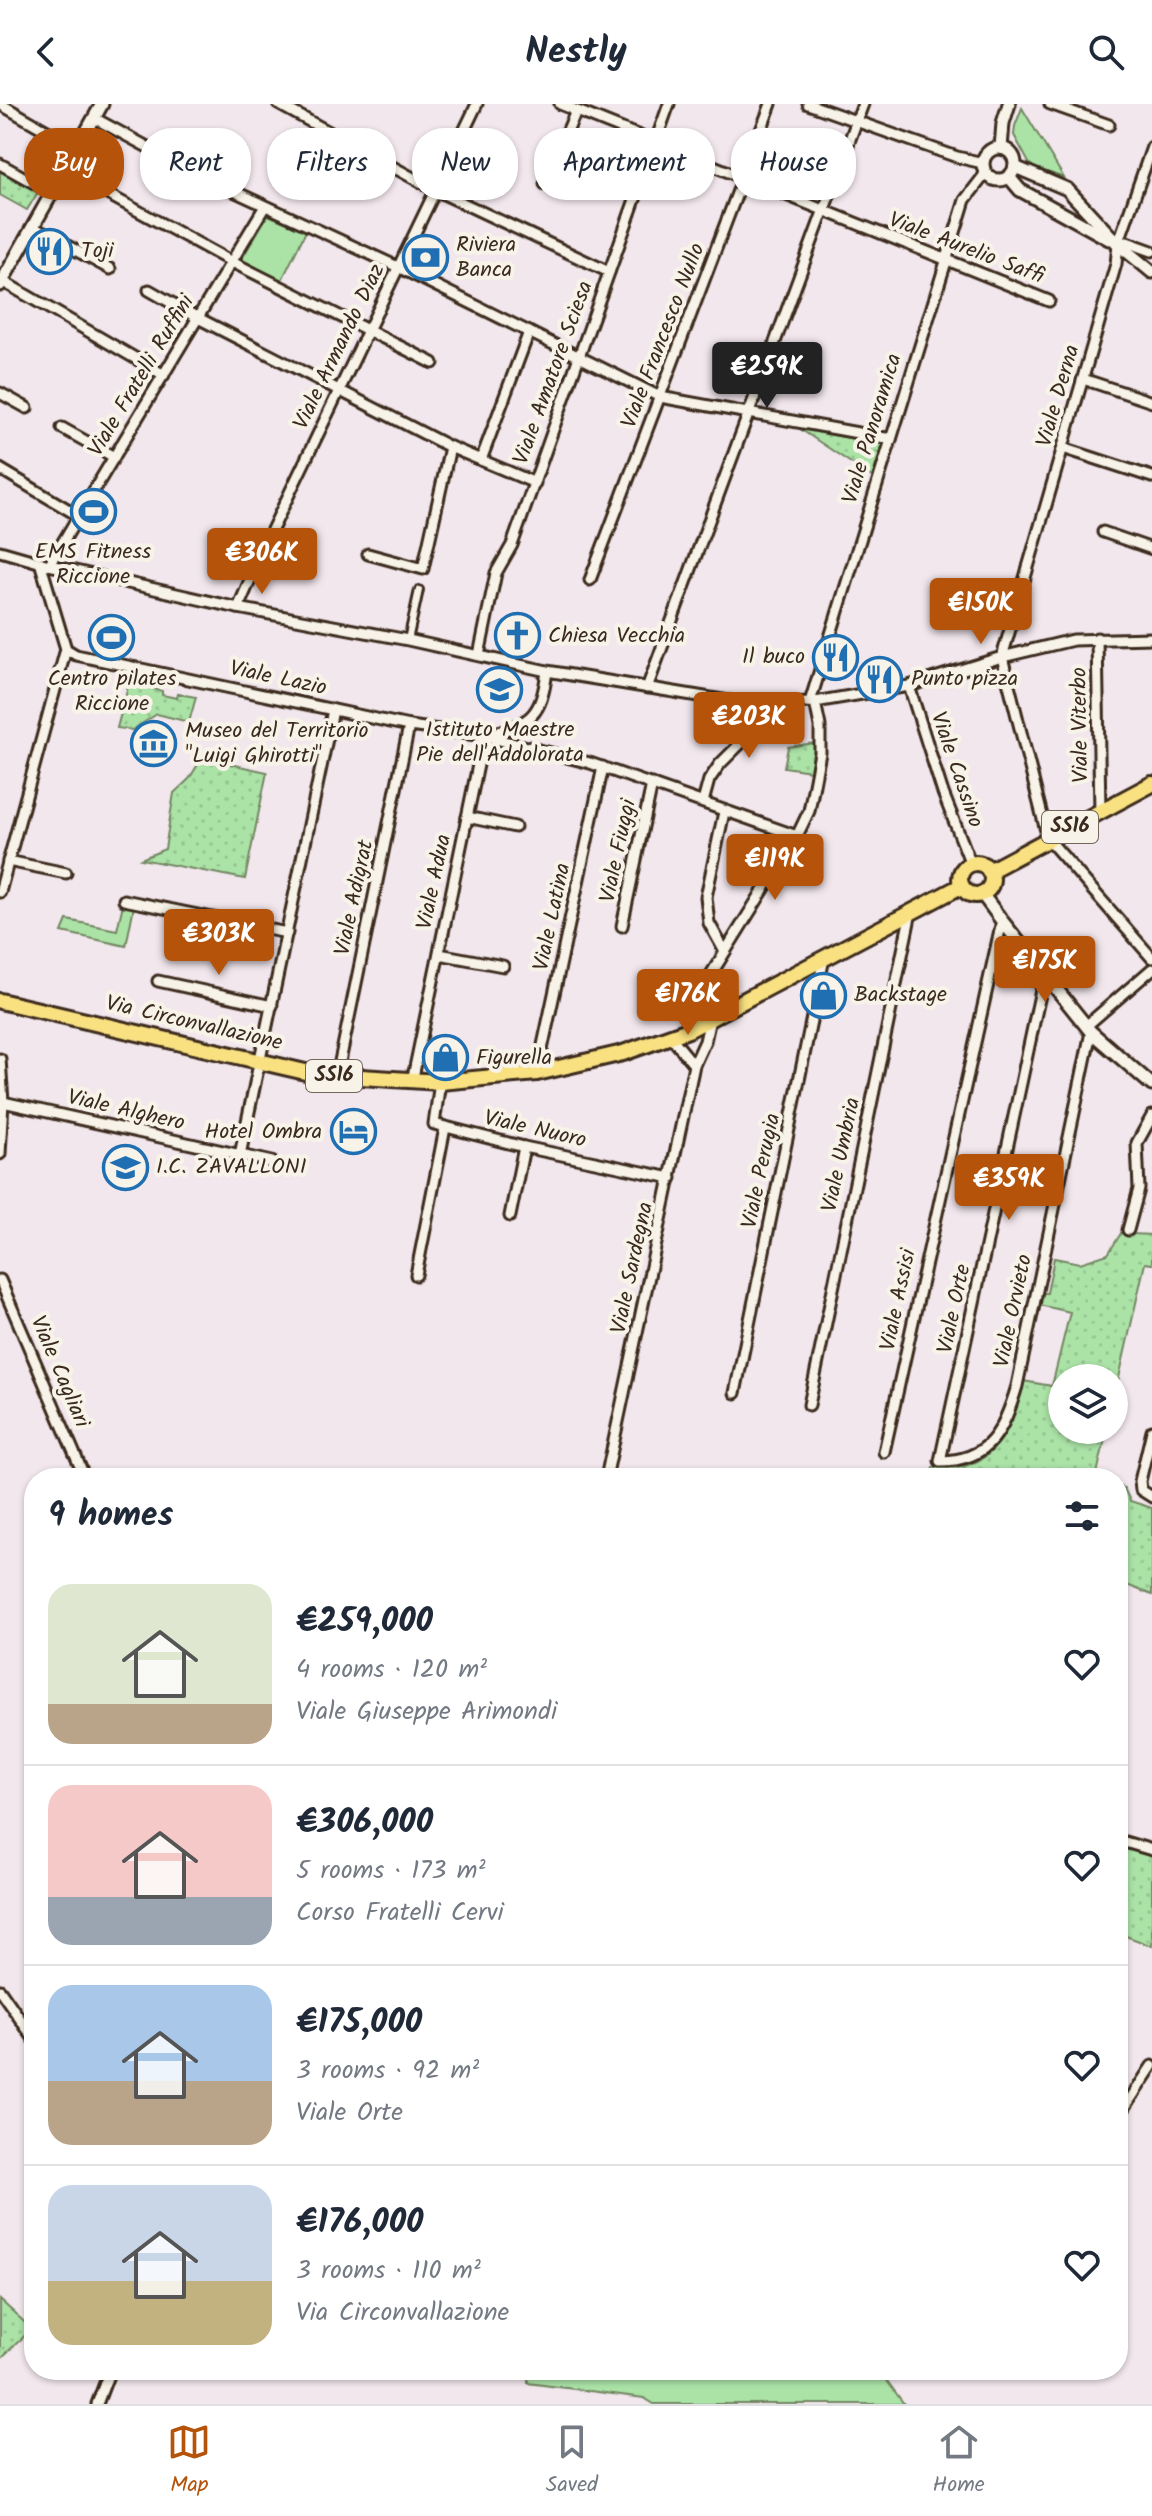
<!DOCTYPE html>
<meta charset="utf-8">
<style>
:root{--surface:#fff;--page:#f6f6f7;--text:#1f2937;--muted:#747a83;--line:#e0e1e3;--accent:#b45309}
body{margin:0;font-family:Kalam,sans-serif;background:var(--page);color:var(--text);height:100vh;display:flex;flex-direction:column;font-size:30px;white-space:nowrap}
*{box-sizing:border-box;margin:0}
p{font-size:26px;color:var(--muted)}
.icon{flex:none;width:44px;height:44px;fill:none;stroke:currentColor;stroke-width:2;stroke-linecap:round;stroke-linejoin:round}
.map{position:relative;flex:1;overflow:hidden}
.panel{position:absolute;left:24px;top:1364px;width:1104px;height:912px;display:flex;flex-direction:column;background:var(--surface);border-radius:32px;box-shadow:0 2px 6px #0004}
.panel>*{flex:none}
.hud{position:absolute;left:24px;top:24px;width:1104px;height:72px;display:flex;gap:16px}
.controls{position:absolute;left:1048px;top:1260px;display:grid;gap:16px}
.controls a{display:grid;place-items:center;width:80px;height:80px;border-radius:50%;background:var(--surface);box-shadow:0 2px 6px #0004;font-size:40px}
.price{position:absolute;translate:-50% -68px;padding:0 18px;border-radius:8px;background:var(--accent);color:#fff;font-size:26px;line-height:52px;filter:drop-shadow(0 2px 4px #0008)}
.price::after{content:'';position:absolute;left:50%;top:48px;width:24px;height:18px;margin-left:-12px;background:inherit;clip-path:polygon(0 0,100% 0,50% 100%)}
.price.selected{background:#222;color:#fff}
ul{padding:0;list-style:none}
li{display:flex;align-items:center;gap:24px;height:200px;padding:0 24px}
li+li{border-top:2px solid var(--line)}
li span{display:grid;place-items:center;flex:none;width:224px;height:160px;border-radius:24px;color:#555}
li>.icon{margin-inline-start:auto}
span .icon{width:96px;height:96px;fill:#fffc;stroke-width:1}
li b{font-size:34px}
h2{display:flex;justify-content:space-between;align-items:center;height:96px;padding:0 24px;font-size:34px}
.pill{padding:0 28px;border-radius:32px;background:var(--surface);box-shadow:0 2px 6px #0004;font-size:28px;line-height:72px}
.pill.selected{background:var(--accent);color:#fff}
header{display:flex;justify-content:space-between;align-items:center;height:104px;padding:0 24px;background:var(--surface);font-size:36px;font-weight:600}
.tabs{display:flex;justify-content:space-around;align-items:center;height:112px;border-top:2px solid var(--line);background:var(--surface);font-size:22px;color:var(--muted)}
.tabs a{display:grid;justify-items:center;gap:4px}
.tabs .selected{color:var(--accent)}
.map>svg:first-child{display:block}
</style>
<header><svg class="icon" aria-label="back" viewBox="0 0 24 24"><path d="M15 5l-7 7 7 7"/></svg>Nestly<svg class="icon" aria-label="search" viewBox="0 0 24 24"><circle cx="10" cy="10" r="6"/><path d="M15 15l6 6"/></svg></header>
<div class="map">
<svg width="1152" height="2300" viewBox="0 0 1152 2300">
<defs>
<pattern id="park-dots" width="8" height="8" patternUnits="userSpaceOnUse" patternTransform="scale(2)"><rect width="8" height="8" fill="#abe3a7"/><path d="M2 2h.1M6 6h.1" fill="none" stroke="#94c38f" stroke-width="1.8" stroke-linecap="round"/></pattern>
</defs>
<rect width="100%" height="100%" fill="#f2e7ed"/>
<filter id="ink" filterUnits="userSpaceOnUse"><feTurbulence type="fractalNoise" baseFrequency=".0125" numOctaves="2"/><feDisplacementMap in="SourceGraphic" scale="16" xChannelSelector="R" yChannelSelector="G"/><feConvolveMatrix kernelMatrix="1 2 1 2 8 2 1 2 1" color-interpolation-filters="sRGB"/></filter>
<g filter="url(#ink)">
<g fill="#abe3a7" stroke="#738662" stroke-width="2">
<path d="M1022,4L1064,74L1033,63L1029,59L1014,31L1015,22Z"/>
<path d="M268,111L306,127L281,178L240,158Z"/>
<path d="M123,800L134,802L126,842L62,828L67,816L117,826Z"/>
<path d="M528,2266H879L904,2300H654L644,2294L528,2279Z"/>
</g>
<g fill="url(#park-dots)" stroke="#738662" stroke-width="2">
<path d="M0,67L38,88L27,106L0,91Z"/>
<path d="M800,325L883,340L872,373Z"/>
<path d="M129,579L162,587V591L177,594L178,590L196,593L189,618L157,610L132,626L117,624Z"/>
<path d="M815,639L811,667L784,663L788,643Z"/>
<path d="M202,654L267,668L245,775L141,755L165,745L174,689L189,675Z"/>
<path d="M1123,1126L1131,1130L1152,1131V1160L1145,1159L1114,1296V1274H1062V1326H1107L1096,1374H913L914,1370L931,1373L933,1363C943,1363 956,1365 965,1362C1005,1351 1014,1311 1023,1277L1052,1282L1070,1208L1039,1201L1041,1189H1047L1054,1154L1080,1159L1108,1150Z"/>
<path d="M1118,1382L1124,1384L1130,1397L1152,1404V1491L1127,1481L1122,1497L1118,1496Z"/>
<path d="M1118,1740L1152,1752V1842L1118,1829Z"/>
<path d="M0,2196L32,2225L0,2255Z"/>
</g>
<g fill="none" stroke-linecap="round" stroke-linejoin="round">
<defs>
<path id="pedestrian" d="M408,536L419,486"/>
<g id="minor">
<path d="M0,0L77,44"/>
<path d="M278,0L435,86L609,168"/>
<path d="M560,0L1049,197"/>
<path d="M808,0L957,53L983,59"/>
<path d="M1050,0L1109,21"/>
<path d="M94,14L201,72L398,163L660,293L891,335"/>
<path d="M1152,43L1118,140L1116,160L1002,553L1048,735L1152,854"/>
<path d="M0,60L52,89"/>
<path d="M65,67L232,158L433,259"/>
<path d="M545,80L576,7"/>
<path d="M33,123L110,165"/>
<path d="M1118,140L1127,138L1152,147"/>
<path d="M2,177L164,271"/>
<path d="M149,186L198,214L450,343L535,379"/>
<path d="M1083,275L1152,298"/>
<path d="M0,289L27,304"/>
<path d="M62,324L114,353"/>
<path d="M1063,344L1152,373"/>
<path d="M481,356L529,228"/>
<path d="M0,365L79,412"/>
<path d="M1103,428L1152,445"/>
<path d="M0,447L49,461L238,504L408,536L547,567L747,600L815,598L909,582L1002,553L1073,536L1152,534"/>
<path d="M368,450L423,465L450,343"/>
<path d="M49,461L265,102"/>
<path d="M590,476L771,0"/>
<path d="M238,504L269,432L477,0"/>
<path d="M1097,534L1100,708"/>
<path d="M66,545L76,551L409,622L484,632L590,659L797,732"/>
<path d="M479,551L496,469L512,441L669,0"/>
<path d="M909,582L943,689L971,760"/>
<path d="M647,584L863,0"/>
<path d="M810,598L965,96L986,69"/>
<path d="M488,631C531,619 541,613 547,567"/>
<path d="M703,698L709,676L720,660L741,639L747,600"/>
<path d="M467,713L515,723"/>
<path d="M8,757L66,769"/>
<path d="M0,788L66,545L40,458"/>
<path d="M124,796L287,829"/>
<path d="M622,822L652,680"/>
<path d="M724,846L709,819L706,793L724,708"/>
<path d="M439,850L503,862"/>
<path d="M1044,872L940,1357C990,1357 1004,1326 1017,1282L1091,928"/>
<path d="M158,877L272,902"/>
<path d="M1086,922L1152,865"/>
<path d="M671,933L694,961"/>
<path d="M0,955L3,998L0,1050"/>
<path d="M537,969L603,663"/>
<path d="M337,972L409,622"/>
<path d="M412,978L484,632"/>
<path d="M440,978L434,1020L524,1043L671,1074"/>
<path d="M3,998L272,1058"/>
<path d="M240,1051L333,606"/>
<path d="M510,1112L524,1043"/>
<path d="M1128,1126L1139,1085L1137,1039L1152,1012"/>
<path d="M416,1171L445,1024"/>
<path d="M0,1176L85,1374"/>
<path d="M735,1289L824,854"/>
<path d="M809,1301L911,808"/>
<path d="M1152,1327L1140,1377L1141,1386L1152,1393"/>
<path d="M884,1348L1002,817"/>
<path d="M606,1374L694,961L705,937L710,915L708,897L710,872L797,732L809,707L820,649V622L815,598"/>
<path d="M1118,1736L1152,1746"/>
<path d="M0,1886L34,1935"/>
<path d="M1118,2014L1152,1962"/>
<path d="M97,2300L110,2266"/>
</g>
<g id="tertiary">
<path d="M1001,44L1003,19L1009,0"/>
<circle cx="999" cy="60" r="16"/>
<path d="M1015,63L1067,85L1118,140L1152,168"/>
<path d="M1009,73L1020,86L1109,135"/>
<path d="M0,181L102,0"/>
<path d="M984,789L985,794L1002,817L1091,928L1152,981"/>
</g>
<g id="primary">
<circle cx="976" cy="775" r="16"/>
<path d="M989,767L1152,680"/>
<path d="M0,897L314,970L440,978L537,969L623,949L688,926L961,782"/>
</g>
</defs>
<use href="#pedestrian" stroke="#3b2a1e" stroke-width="12"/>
<use href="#minor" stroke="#3b2a1e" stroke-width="15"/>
<use href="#tertiary" stroke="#3b2a1e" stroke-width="17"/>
<use href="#primary" stroke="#3b2a1e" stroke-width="20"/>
<use href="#pedestrian" stroke="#f7f3e8" stroke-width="6"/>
<use href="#minor" stroke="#f7f3e8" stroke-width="9"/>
<use href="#tertiary" stroke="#f7f3e8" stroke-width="11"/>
<use href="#primary" stroke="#f9e181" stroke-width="14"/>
</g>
</g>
<defs>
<symbol id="restaurant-ring" viewBox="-11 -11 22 22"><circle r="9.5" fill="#f7f3e8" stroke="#1f6fb2" stroke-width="1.5"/><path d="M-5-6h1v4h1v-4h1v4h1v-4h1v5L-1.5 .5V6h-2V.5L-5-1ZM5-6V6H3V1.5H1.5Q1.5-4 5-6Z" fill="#1f6fb2"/></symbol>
<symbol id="bank-ring" viewBox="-11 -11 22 22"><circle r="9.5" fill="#f7f3e8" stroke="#1f6fb2" stroke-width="1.5"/><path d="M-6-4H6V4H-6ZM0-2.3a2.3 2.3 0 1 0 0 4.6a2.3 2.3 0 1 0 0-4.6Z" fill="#1f6fb2"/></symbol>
<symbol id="stadium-ring" viewBox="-11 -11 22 22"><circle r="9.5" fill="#f7f3e8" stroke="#1f6fb2" stroke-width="1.5"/><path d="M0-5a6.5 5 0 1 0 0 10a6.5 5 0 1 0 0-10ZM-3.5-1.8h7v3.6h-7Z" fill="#1f6fb2"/></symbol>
<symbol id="church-ring" viewBox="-11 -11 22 22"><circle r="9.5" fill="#f7f3e8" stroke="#1f6fb2" stroke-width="1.5"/><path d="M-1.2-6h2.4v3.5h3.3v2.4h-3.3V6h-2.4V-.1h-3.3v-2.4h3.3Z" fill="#1f6fb2"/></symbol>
<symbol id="school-ring" viewBox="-11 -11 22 22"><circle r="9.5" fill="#f7f3e8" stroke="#1f6fb2" stroke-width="1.5"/><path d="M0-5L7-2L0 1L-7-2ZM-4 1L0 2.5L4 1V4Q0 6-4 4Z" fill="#1f6fb2"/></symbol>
<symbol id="museum-ring" viewBox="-11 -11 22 22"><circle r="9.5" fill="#f7f3e8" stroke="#1f6fb2" stroke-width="1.5"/><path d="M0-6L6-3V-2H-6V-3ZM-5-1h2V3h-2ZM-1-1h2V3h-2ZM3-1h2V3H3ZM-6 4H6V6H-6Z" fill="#1f6fb2"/></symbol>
<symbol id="shop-ring" viewBox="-11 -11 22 22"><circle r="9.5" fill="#f7f3e8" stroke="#1f6fb2" stroke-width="1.5"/><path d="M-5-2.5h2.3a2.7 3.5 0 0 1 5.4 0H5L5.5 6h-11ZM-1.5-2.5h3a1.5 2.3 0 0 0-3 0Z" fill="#1f6fb2"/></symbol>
<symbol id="hotel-ring" viewBox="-11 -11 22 22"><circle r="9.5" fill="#f7f3e8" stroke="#1f6fb2" stroke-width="1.5"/><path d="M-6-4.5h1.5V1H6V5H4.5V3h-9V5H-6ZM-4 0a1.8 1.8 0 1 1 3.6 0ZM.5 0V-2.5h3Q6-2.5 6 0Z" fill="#1f6fb2"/></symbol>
</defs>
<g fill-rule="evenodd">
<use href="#restaurant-ring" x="24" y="122" width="51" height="51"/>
<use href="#bank-ring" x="400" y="128" width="51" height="51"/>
<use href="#stadium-ring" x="68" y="382" width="51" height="51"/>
<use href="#church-ring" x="492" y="506" width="51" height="51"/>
<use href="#stadium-ring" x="86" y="508" width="51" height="51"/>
<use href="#restaurant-ring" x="810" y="528" width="51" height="51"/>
<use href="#restaurant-ring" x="854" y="550" width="51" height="51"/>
<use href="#school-ring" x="474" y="560" width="51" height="51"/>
<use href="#museum-ring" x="128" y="614" width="51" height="51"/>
<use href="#shop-ring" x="798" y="866" width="51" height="51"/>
<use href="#shop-ring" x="420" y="928" width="51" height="51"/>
<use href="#hotel-ring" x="328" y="1002" width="51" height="51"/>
<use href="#school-ring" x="100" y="1038" width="51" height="51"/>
</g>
<g text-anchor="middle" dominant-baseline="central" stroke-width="8" stroke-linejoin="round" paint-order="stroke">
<g fill="#f7f3e8" stroke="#73665b" stroke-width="2">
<rect x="1042" y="707" width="56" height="32" rx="6"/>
<rect x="306" y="956" width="56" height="32" rx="6"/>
</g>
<g font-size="20" font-weight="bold" fill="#3b2a1e">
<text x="1070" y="723">SS16</text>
<text x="334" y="972">SS16</text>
</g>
<g font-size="22" fill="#3b2a1e" stroke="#f7f3e8" text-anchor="start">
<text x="456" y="141">Riviera<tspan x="456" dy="25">Banca</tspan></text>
<text x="81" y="147">Toji</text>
<text x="93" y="448" text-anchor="middle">EMS Fitness<tspan x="93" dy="25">Riccione</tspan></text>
<text x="548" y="532">Chiesa Vecchia</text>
<text x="805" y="553" text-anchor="end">Il buco</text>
<text x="112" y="575" text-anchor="middle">Centro pilates<tspan x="112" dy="25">Riccione</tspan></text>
<text x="911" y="575">Punto pizza</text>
<text x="500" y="626" text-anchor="middle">Istituto Maestre<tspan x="500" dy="25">Pie dell'Addolorata</tspan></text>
<text x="185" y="627">Museo del Territorio<tspan x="185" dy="25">"Luigi Ghirotti"</tspan></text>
<text x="854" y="891">Backstage</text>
<text x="476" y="954">Figurella</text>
<text x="322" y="1028" text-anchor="end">Hotel Ombra</text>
<text x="156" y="1063">I.C. ZAVALLONI</text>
</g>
<g font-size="22" fill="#3b2a1e" stroke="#f7f3e8">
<text transform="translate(966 145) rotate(21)">Viale Aurelio Saffi</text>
<text transform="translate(664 232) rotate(-69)">Viale Francesco Nullo</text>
<text transform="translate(340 243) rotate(-64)">Viale Armando Diaz</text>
<text transform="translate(554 269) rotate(-70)">Viale Amatore Sciesa</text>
<text transform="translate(142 272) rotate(-59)">Viale Fratelli Ruffini</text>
<text transform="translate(1059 292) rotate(-74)">Viale Derna</text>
<text transform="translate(873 325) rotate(-73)">Viale Panoramica</text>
<text transform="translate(278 575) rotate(12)">Viale Lazio</text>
<text transform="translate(1081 621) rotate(-91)">Viale Viterbo</text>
<text transform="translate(956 666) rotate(71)">Viale Cassino</text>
<text transform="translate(619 747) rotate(-78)">Viale Fiuggi</text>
<text transform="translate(435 778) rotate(-78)">Viale Adua</text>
<text transform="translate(355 794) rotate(-78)">Viale Adigrat</text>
<text transform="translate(553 813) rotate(-78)">Viale Latina</text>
<text transform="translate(194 920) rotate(13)">Via Circonvallazione</text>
<text transform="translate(126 1007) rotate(13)">Viale Alghero</text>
<text transform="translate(535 1026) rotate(13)">Viale Nuoro</text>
<text transform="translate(842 1051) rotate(-78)">Viale Umbria</text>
<text transform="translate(762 1067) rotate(-78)">Viale Perugia</text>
<text transform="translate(633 1164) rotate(-78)">Viale Sardegna</text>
<text transform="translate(899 1196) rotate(-78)">Viale Assisi</text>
<text transform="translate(955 1205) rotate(-78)">Viale Orte</text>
<text transform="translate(1014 1207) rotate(-78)">Viale Orvieto</text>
<text transform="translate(59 1268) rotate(67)">Viale Cagliari</text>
</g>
</g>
</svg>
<div class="controls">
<a><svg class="icon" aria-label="layers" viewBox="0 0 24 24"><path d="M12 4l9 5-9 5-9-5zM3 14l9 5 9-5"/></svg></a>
</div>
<b class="price selected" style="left:767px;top:306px">€259K</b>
<b class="price" style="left:262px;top:492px">€306K</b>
<b class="price" style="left:981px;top:542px">€150K</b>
<b class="price" style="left:749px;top:656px">€203K</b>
<b class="price" style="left:775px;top:798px">€119K</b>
<b class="price" style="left:219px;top:873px">€303K</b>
<b class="price" style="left:1045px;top:900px">€175K</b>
<b class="price" style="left:688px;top:933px">€176K</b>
<b class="price" style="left:1009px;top:1118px">€359K</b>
<div class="hud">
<a class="pill selected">Buy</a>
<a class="pill">Rent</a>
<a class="pill">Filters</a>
<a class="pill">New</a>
<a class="pill">Apartment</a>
<a class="pill">House</a>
</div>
<section class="panel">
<h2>9 homes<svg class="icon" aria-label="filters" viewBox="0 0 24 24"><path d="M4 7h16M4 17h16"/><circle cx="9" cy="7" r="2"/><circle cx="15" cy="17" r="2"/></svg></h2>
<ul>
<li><span style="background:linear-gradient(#dfe7d0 75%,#b9a48a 0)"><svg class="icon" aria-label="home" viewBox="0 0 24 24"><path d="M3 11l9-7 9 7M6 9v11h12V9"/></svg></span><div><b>€259,000</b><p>4 rooms · 120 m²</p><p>Viale Giuseppe Arimondi</p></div><svg class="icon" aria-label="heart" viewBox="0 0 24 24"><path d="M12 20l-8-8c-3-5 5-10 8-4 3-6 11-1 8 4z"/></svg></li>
<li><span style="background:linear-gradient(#f6c9c9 70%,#9aa5b1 0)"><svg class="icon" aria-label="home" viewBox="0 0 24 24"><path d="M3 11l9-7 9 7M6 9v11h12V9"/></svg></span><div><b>€306,000</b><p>5 rooms · 173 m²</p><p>Corso Fratelli Cervi</p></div><svg class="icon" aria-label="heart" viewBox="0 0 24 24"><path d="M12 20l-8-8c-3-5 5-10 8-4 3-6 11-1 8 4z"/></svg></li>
<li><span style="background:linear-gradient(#a9c7e8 60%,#b9a48a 0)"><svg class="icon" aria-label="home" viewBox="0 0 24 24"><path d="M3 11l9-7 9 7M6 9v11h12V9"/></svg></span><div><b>€175,000</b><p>3 rooms · 92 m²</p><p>Viale Orte</p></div><svg class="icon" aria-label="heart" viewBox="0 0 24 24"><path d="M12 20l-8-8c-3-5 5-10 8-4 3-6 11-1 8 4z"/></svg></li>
<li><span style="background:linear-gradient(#c9d6e8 60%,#c2b280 0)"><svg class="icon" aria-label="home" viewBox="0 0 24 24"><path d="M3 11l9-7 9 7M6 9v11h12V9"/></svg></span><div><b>€176,000</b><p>3 rooms · 110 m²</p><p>Via Circonvallazione</p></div><svg class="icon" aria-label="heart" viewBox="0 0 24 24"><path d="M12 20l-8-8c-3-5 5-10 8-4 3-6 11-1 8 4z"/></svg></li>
</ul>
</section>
</div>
<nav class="tabs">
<a class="selected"><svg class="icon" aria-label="map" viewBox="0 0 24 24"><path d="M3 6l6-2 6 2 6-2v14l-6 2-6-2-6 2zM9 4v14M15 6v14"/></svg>Map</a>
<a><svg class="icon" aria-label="saved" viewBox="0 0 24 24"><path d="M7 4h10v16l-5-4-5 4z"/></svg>Saved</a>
<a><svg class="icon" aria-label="home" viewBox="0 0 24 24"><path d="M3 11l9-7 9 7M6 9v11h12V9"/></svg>Home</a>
</nav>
